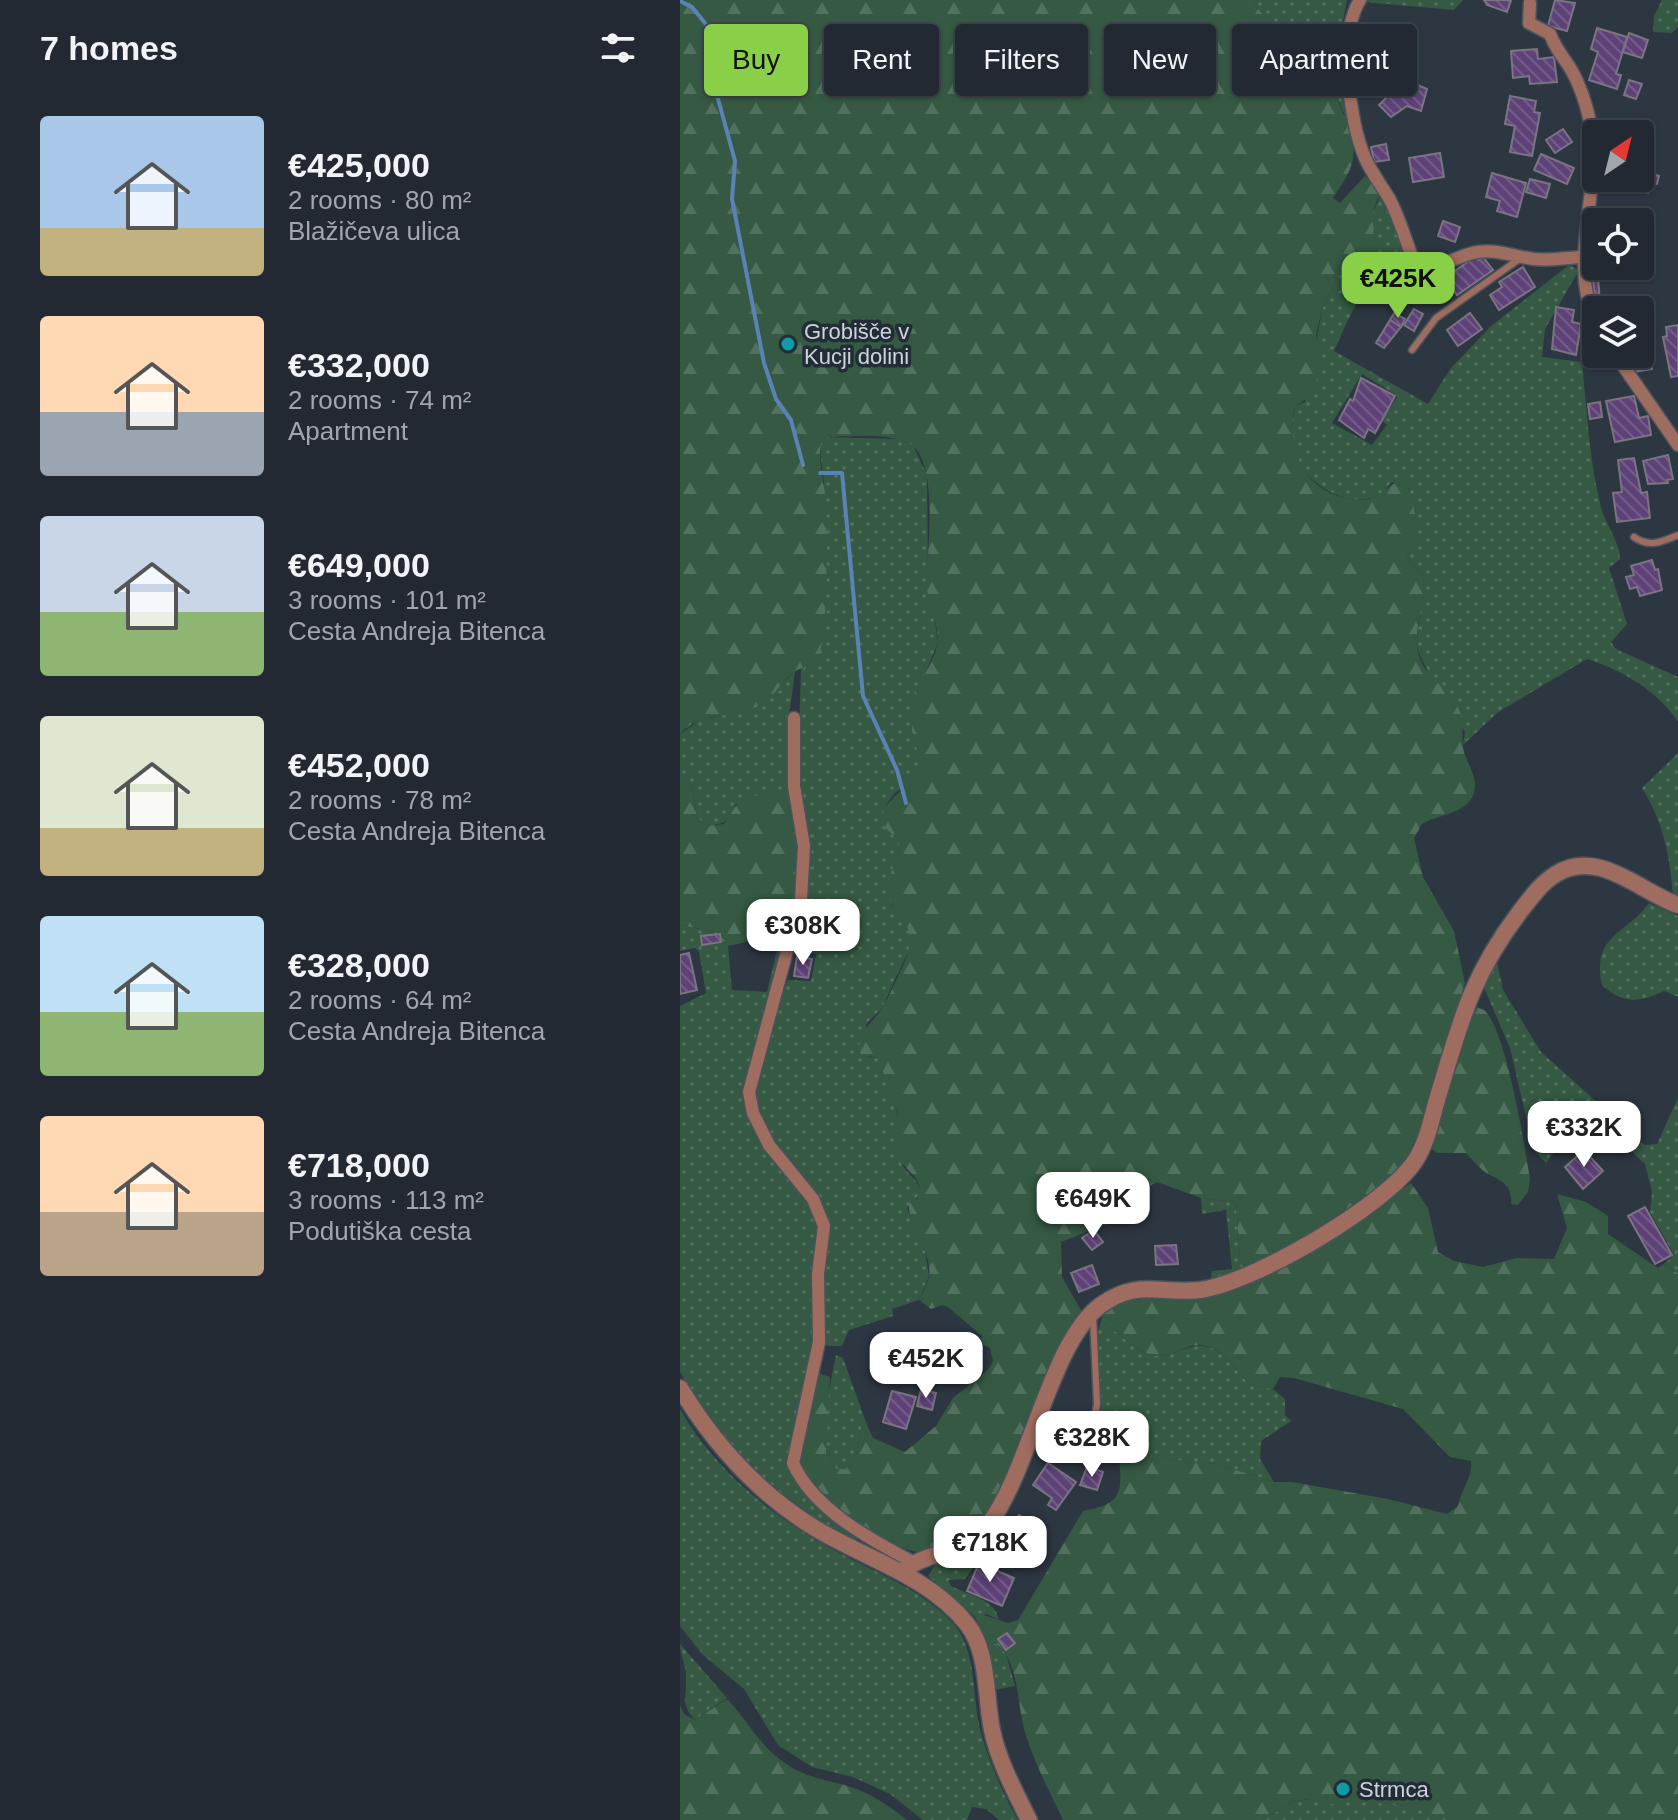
<!DOCTYPE html>
<meta charset="utf-8">
<style>
:root{--surface:#222932;--page:#2e353e;--text:#f1f3f6;--muted:#a2a6ac;--line:#3f454d;--accent:#89cf48}
body{margin:0;font-family:Arial,sans-serif;background:var(--page);color:var(--text);height:100vh;display:flex;flex-direction:column;font-size:30px;white-space:nowrap}
*{box-sizing:border-box;margin:0}
p{font-size:26px;color:var(--muted)}
.icon{flex:none;width:44px;height:44px;fill:none;stroke:currentColor;stroke-width:2;stroke-linecap:round;stroke-linejoin:round}
.map{position:relative;flex:1;overflow:hidden}
.drawer{display:flex;flex-direction:column;background:var(--surface);width:680px}
.drawer>*{flex:none}
.top-card{position:absolute;left:24px;top:24px;width:760px;height:72px;display:flex;gap:16px}
.needle{width:52px;rotate:35deg}
.tools{position:absolute;left:902px;top:120px;display:grid;gap:16px}
.tools a{display:grid;place-items:center;width:72px;height:72px;border-radius:8px;background:var(--surface);box-shadow:0 2px 6px #0004,0 0 0 2px var(--line);font-size:40px}
.price{position:absolute;translate:-50% -68px;padding:0 18px;border-radius:16px;background:#fff;color:#222;font-size:26px;line-height:52px;filter:drop-shadow(0 2px 4px #0008)}
.price::after{content:'';position:absolute;left:50%;top:48px;width:24px;height:18px;margin-left:-12px;background:inherit;clip-path:polygon(0 0,100% 0,50% 100%)}
.price.current{background:var(--accent);color:#111}
ul{padding:0;list-style:none}
li{display:flex;align-items:center;gap:24px;height:200px;padding:0 40px}
li span{display:grid;place-items:center;flex:none;width:224px;height:160px;border-radius:8px;color:#555}
li>.icon{margin-inline-start:auto}
span .icon{width:96px;height:96px;fill:#fffc;stroke-width:1}
li b{font-size:34px}
h2{display:flex;justify-content:space-between;align-items:center;height:96px;padding:0 40px;font-size:34px}
.chip{padding:0 28px;border-radius:8px;background:var(--surface);box-shadow:0 2px 6px #0004,0 0 0 2px var(--line);font-size:28px;line-height:72px}
.chip.current{background:var(--accent);color:#111}
main{display:flex;flex:1;min-height:0}
.map>svg:first-child{display:block}
</style>
<main>
<section class="drawer">
<h2>7 homes<svg class="icon" aria-label="filters" viewBox="0 0 24 24"><path d="M4 7h16M4 17h16"/><circle cx="9" cy="7" r="2"/><circle cx="15" cy="17" r="2"/></svg></h2>
<ul>
<li><span style="background:linear-gradient(#a9c7e8 70%,#c2b280 0)"><svg class="icon" aria-label="home" viewBox="0 0 24 24"><path d="M3 11l9-7 9 7M6 9v11h12V9"/></svg></span><div><b>€425,000</b><p>2 rooms · 80 m²</p><p>Blažičeva ulica</p></div></li>
<li><span style="background:linear-gradient(#ffd9b3 60%,#9aa5b1 0)"><svg class="icon" aria-label="home" viewBox="0 0 24 24"><path d="M3 11l9-7 9 7M6 9v11h12V9"/></svg></span><div><b>€332,000</b><p>2 rooms · 74 m²</p><p>Apartment</p></div></li>
<li><span style="background:linear-gradient(#c9d6e8 60%,#8fb573 0)"><svg class="icon" aria-label="home" viewBox="0 0 24 24"><path d="M3 11l9-7 9 7M6 9v11h12V9"/></svg></span><div><b>€649,000</b><p>3 rooms · 101 m²</p><p>Cesta Andreja Bitenca</p></div></li>
<li><span style="background:linear-gradient(#dfe7d0 70%,#c2b280 0)"><svg class="icon" aria-label="home" viewBox="0 0 24 24"><path d="M3 11l9-7 9 7M6 9v11h12V9"/></svg></span><div><b>€452,000</b><p>2 rooms · 78 m²</p><p>Cesta Andreja Bitenca</p></div></li>
<li><span style="background:linear-gradient(#bfe0f5 60%,#8fb573 0)"><svg class="icon" aria-label="home" viewBox="0 0 24 24"><path d="M3 11l9-7 9 7M6 9v11h12V9"/></svg></span><div><b>€328,000</b><p>2 rooms · 64 m²</p><p>Cesta Andreja Bitenca</p></div></li>
<li><span style="background:linear-gradient(#ffd9b3 60%,#b9a48a 0)"><svg class="icon" aria-label="home" viewBox="0 0 24 24"><path d="M3 11l9-7 9 7M6 9v11h12V9"/></svg></span><div><b>€718,000</b><p>3 rooms · 113 m²</p><p>Podutiška cesta</p></div></li>
</ul>
</section>
<div class="map">
<svg width="998" height="1820" viewBox="0 0 998 1820">
<defs>
<pattern id="green-dots" width="8" height="8" patternUnits="userSpaceOnUse" patternTransform="scale(2)"><rect width="8" height="8" fill="#355942"/><path d="M2 2h.1M6 6h.1" fill="none" stroke="#51705d" stroke-width="1.8" stroke-linecap="round"/></pattern>
<pattern id="forest-firs" width="22" height="20" patternUnits="userSpaceOnUse" patternTransform="scale(2)"><rect width="22" height="20" fill="#355942"/><path d="M5 1l3.5 6h-7zM16 11l3.5 6h-7z" fill="#51705d"/></pattern>
<pattern id="building-back-hatch" width="6" height="6" patternUnits="userSpaceOnUse" patternTransform="scale(2)"><rect width="6" height="6" fill="#5e4277"/><path d="M-1 5l2 2M0 0l6 6M5-1l2 2" fill="none" stroke="#745c8a"/></pattern>
</defs>
<rect width="100%" height="100%" fill="#2d3742"/>
<g fill="url(#green-dots)" fill-rule="evenodd">
<path d="M572,0H667L662,26L668,116L664,114L654,89C642,88 580,15 572,0Z"/>
<path d="M686,0H783L774,10L684,2Z"/>
<path d="M982,0H998V27L992,33L973,32L974,16Z"/>
<path d="M702,193L725,250L723,259C681,282 673,310 654,351L748,404L771,368L811,326L889,265L899,270L865,329L862,357L902,362C907,410 909,460 921,507C925,524 940,542 940,559L929,568L947,624L931,642L936,649L998,677V722C978,691 942,670 907,659L817,713L783,745L785,732C775,714 737,660 737,644C737,620 745,599 743,575L731,565L726,552L736,538L729,488L712,482C706,488 701,496 692,498C664,507 626,482 615,456C610,443 613,419 615,406L625,402L642,310L657,277L693,230L690,218ZM682,374L718,396L702,420L707,425L692,445L652,423Z"/>
<path d="M142,437L220,439L233,445L247,475L248,569L258,643L232,704L236,746L243,760C240,769 239,776 232,783C227,787 221,788 216,792C200,808 200,828 219,839L220,849L213,869L212,905L231,929L232,943L202,1008L186,1024L188,1057L198,1058C205,1070 221,1117 220,1131C219,1143 217,1149 221,1162C226,1175 237,1175 241,1193L227,1208L245,1251L249,1276L239,1300L212,1309L213,1316L169,1330L162,1346H148L143,1342L142,1278L147,1222C125,1191 68,1128 72,1090C75,1057 94,1010 108,980L131,981L136,954L112,950L121,669L133,663C153,606 144,545 144,486C144,469 137,453 142,437Z"/>
<path d="M115,671L109,717L112,792L56,804C51,821 44,824 27,826L17,817L12,785L0,779V734L20,720L77,707Z"/>
<path d="M998,753V898L993,895C990,856 983,821 962,788Z"/>
<path d="M969,903L998,916V997L984,991C959,1003 943,1004 922,985C912,934 945,936 969,903Z"/>
<path d="M104,920L113,921L70,1115L130,1200L140,1224L137,1320L109,1463L179,1535L175,1542L136,1519L75,1473L41,1436L0,1372V1006L26,993L19,952L15,948L0,951V925L41,933L48,946L52,990L87,992Z"/>
<path d="M816,957L823,990L861,1052L965,1145L977,1144L998,1098V1273L984,1264L994,1255L970,1212L972,1192L965,1164L899,1103L879,1124L888,1134L866,1163L854,1151L830,1048L802,983Z"/>
<path d="M521,1198L556,1202L561,1273L531,1278L532,1271L552,1269L546,1210L522,1214Z"/>
<path d="M421,1321C439,1331 458,1356 480,1356C491,1356 501,1349 511,1347C541,1340 553,1369 571,1385L593,1389L605,1399V1415L611,1421L581,1441L580,1459L594,1482L537,1464L494,1460L444,1444L427,1447L417,1441L413,1433C423,1396 408,1357 421,1321Z"/>
<path d="M156,1355L163,1358L187,1425L182,1426L176,1454L167,1469H156L146,1453L148,1395Z"/>
<path d="M0,1409C35,1471 94,1518 156,1551C196,1573 237,1587 270,1620C300,1650 290,1698 302,1736C310,1764 323,1794 338,1820H319L306,1809L292,1807L287,1820H243L210,1794L173,1777L132,1767L98,1745L64,1689L23,1655L0,1626Z"/>
<path d="M294,1549L302,1555L285,1579L268,1580L271,1586C287,1595 315,1598 319,1620L307,1614L295,1617L248,1576L257,1563Z"/>
<path d="M308,1643H315L326,1654L335,1686L314,1690Z"/>
<path d="M0,1644L47,1698L15,1720C0,1704 7,1697 6,1676C6,1665 0,1655 0,1644Z"/>
<path d="M629,1799C647,1806 660,1800 679,1801C711,1802 744,1808 773,1820H583L612,1802Z"/>
</g>
<g fill="url(#forest-firs)">
<path d="M0,0H572C581,16 596,25 606,39C619,57 631,73 648,88L654,89L663,114L668,116C677,157 677,163 653,198L660,203L685,176L702,193C685,214 698,232 692,256L657,277L642,310L636,335L641,364L633,395L615,406C605,452 627,497 680,500C699,502 706,483 724,480C733,492 731,509 739,524L736,538L726,552L731,565L743,575C747,603 730,633 740,659C746,675 765,687 775,702C786,719 781,729 783,748C785,759 794,771 795,783C796,814 760,813 742,824L734,838L743,877L774,931L785,983L739,1133L727,1157L708,1180L637,1230L561,1273L556,1202L521,1198L477,1182L432,1205L430,1223L381,1242L382,1277L402,1312L390,1330C370,1379 329,1501 292,1532C280,1542 252,1556 236,1552C204,1545 123,1496 118,1462C116,1445 133,1392 138,1373L150,1377L146,1453L156,1469H166L176,1454L182,1425H187L193,1438L225,1452L256,1426L273,1398L309,1369L313,1361L310,1348L299,1343L302,1336L268,1307L262,1305L251,1309L239,1300C242,1293 248,1283 249,1276C253,1249 223,1223 230,1200L237,1199C247,1179 226,1172 218,1158V1113L198,1058L181,1055C174,1034 192,1024 202,1008C209,997 215,982 221,970C247,914 208,925 209,886C209,870 221,856 219,839C173,811 235,790 241,766C243,757 238,752 235,743C231,733 232,719 232,707C232,684 252,668 257,646C261,627 248,606 247,587C246,553 260,468 232,445C216,432 163,437 142,437C136,458 145,482 146,504C147,528 149,647 136,661C130,667 121,667 114,672C99,683 93,701 74,708C50,716 17,714 0,734Z"/>
<path d="M0,779L12,785L17,817L27,826L44,824L60,800L93,791L112,792L122,849L113,921L104,920L102,934L48,946L41,933L0,925Z"/>
<path d="M792,1006C796,1007 801,1008 804,1010C826,1028 845,1148 850,1179L848,1192L838,1205L831,1204C833,1182 819,1181 805,1172C798,1167 792,1159 786,1153H757L750,1147Z"/>
<path d="M731,1183L748,1208L758,1252L774,1261L803,1267L837,1258L874,1259L887,1228L877,1194L906,1202L928,1216V1234L978,1268L984,1264L998,1273V1820H773L721,1805L675,1801L645,1805L628,1799L612,1802L583,1820H383C370,1792 355,1765 346,1735C336,1707 341,1662 315,1643H308L295,1617L298,1613L328,1623L338,1620L403,1511C440,1504 443,1495 439,1458L427,1447L444,1444L494,1460L537,1464L594,1482H612L708,1499L767,1514L778,1506C781,1490 793,1477 791,1461L770,1457L723,1409L614,1378L600,1377L593,1389L571,1385C553,1369 541,1340 511,1346C501,1349 491,1356 480,1356C458,1356 439,1331 421,1321L424,1311L445,1298L518,1295L701,1204Z"/>
<path d="M47,1699C67,1719 80,1747 105,1763C125,1777 145,1780 168,1786C191,1793 209,1806 227,1820H0V1705L4,1714L15,1720Z"/>
</g>
<g fill="none" stroke-linecap="round" stroke-linejoin="round">
<g stroke="#5a83b5" stroke-width="4">
<path d="M0,1L12,7L33,33L42,63L37,95L55,161L52,199L84,363L96,399L111,420L123,465"/>
<path d="M140,473H162L183,696L217,770L226,803"/>
</g>
</g>
<g fill="url(#building-back-hatch)" stroke="#7b7483" stroke-width="2">
<path d="M804,0H831L827,12L807,5Z"/>
<path d="M875,0L895,3L887,31L868,26Z"/>
<path d="M695,25L697,66L703,65L704,76L675,77L673,26Z"/>
<path d="M730,25L734,60L707,63L704,27Z"/>
<path d="M917,28L947,37L936,74L941,75L937,89L909,80L918,52L911,49Z"/>
<path d="M949,33L968,40L962,58L943,52Z"/>
<path d="M857,49L858,59L874,57L877,82L850,84L849,76L833,78L831,51Z"/>
<path d="M949,80L962,84L956,99L944,95Z"/>
<path d="M733,83L747,89L741,111L727,106L711,117L699,105L709,95L707,89Z"/>
<path d="M830,96L856,101L854,112L860,113L852,156L830,152L835,126L825,124Z"/>
<path d="M883,129L892,142L875,153L866,140Z"/>
<path d="M706,144L709,160L694,162L691,147Z"/>
<path d="M760,153L764,177L733,182L729,158Z"/>
<path d="M861,154L894,168L887,184L854,170Z"/>
<path d="M960,165L974,168L972,174L979,176L977,184L970,183L968,193L953,190L955,180L948,178H960Z"/>
<path d="M812,173L846,183L837,217L817,211L820,201L806,197Z"/>
<path d="M850,179L870,184L866,198L846,192Z"/>
<path d="M763,221L780,227L775,242L758,236Z"/>
<path d="M915,236L920,304L915,305L910,237Z"/>
<path d="M796,256L798,260L803,257L813,270L777,295L765,278Z"/>
<path d="M843,267L855,287L819,310L810,295L822,287L819,282Z"/>
<path d="M876,307L894,310L892,322L901,324L896,355L872,349Z"/>
<path d="M734,309L743,314L734,331L724,325Z"/>
<path d="M714,313L725,319L721,327L710,320Z"/>
<path d="M790,313L802,329L778,346L767,330Z"/>
<path d="M710,320L721,327L704,348L696,343Z"/>
<path d="M960,322H963L972,369L954,372L951,354H960Z"/>
<path d="M998,325V376L991,377L983,337L987,336L986,327Z"/>
<path d="M681,378L715,396L695,433L688,429L684,438L659,420L670,399L673,401Z"/>
<path d="M954,396L959,418L968,416L971,435L935,442L926,401Z"/>
<path d="M920,402L922,417L910,419L908,404Z"/>
<path d="M988,455L993,479L987,480L988,483L968,484L963,461Z"/>
<path d="M954,458L961,493L967,492L970,518L937,522L933,493L942,492L938,460Z"/>
<path d="M972,560L975,570L978,569L982,590L960,596L957,587L950,589L946,577L954,575L951,566Z"/>
<path d="M40,934L41,942L22,945L21,936Z"/>
<path d="M9,953L17,990L0,994V955Z"/>
<path d="M117,956L132,959L128,978L114,976Z"/>
<path d="M900,1105L915,1120L895,1139L880,1124Z"/>
<path d="M904,1150L923,1171L903,1189L885,1167Z"/>
<path d="M965,1207L992,1255L975,1264L948,1216Z"/>
<path d="M414,1230L423,1242L412,1250L402,1238Z"/>
<path d="M496,1245L498,1264L476,1265L475,1246Z"/>
<path d="M412,1265L419,1284L399,1292L391,1273Z"/>
<path d="M241,1389L256,1393L252,1410L237,1406Z"/>
<path d="M212,1391L236,1397L226,1429L203,1422Z"/>
<path d="M368,1463L396,1482L376,1510L368,1505L372,1498L353,1485Z"/>
<path d="M407,1467L423,1472L417,1490L400,1485Z"/>
<path d="M339,1515L364,1530L344,1561L313,1542L326,1522L332,1527Z"/>
<path d="M299,1563L334,1578L322,1606L287,1591Z"/>
<path d="M327,1633L335,1643L326,1650L318,1639Z"/>
</g>
<g fill="none" stroke-linecap="round" stroke-linejoin="round">
<defs>
<g id="service">
<path d="M732,350L756,318L842,257"/>
<path d="M954,537C969,548 982,542 998,535"/>
<path d="M409,1447L417,1404L413,1316"/>
</g>
<g id="minor">
<path d="M680,0C658,34 669,121 685,158C691,172 702,186 710,200C720,219 725,239 733,259C753,276 775,255 798,252C818,249 835,257 854,259C871,261 889,257 905,257"/>
<path d="M850,3L849,23L870,34C875,47 881,55 889,66C902,87 911,118 913,143C917,200 889,268 916,322"/>
<path d="M935,354L998,445"/>
<path d="M114,718V786L124,846L121,899L69,1092L73,1113L89,1145L133,1199L144,1226L138,1274L139,1342L113,1463C133,1509 191,1540 233,1562"/>
</g>
<g id="tertiary">
<path d="M0,1388C34,1444 77,1492 133,1527C185,1559 248,1575 287,1624C309,1652 305,1696 312,1730C318,1760 335,1792 349,1820"/>
<path d="M222,1572C248,1549 285,1556 309,1524C351,1467 371,1341 421,1305C458,1278 481,1295 520,1290C573,1283 705,1206 735,1161C748,1142 752,1115 759,1093C781,1020 792,975 839,913C850,899 861,883 876,874C918,848 959,891 998,905"/>
</g>
</defs>
<use href="#service" stroke="#4a535d" stroke-width="9"/>
<use href="#minor" stroke="#4a535d" stroke-width="15"/>
<use href="#tertiary" stroke="#4a535d" stroke-width="19"/>
<use href="#service" stroke="#9f6d5f" stroke-width="6"/>
<use href="#minor" stroke="#9f6d5f" stroke-width="12"/>
<use href="#tertiary" stroke="#9f6d5f" stroke-width="16"/>
</g>
<g fill="#0f9aa8" stroke="#232d37" stroke-width="3">
<circle cx="108" cy="344" r="8"/>
<circle cx="663" cy="1789" r="8"/>
</g>
<g text-anchor="middle" dominant-baseline="central" stroke-width="7" stroke-linejoin="round" paint-order="stroke">
<g font-size="22" fill="#ccd3d9" stroke="#232d37" text-anchor="start">
<text x="124" y="331">Grobišče v<tspan x="124" dy="25">Kucji dolini</tspan></text>
<text x="679" y="1789">Strmca</text>
</g>
</g>
</svg>
<div class="tools">
<a><svg class="needle" viewBox="-14 -14 28 28"><path d="M0-13l5 13h-10z" fill="#e53935"/><path d="M0 13l5-13h-10z" fill="#a2a6ac"/></svg></a>
<a><svg class="icon" aria-label="locate" viewBox="0 0 24 24"><circle cx="12" cy="12" r="6"/><path d="M12 2v4M12 18v4M2 12h4M18 12h4"/></svg></a>
<a><svg class="icon" aria-label="layers" viewBox="0 0 24 24"><path d="M12 4l9 5-9 5-9-5zM3 14l9 5 9-5"/></svg></a>
</div>
<b class="price current" style="left:718px;top:320px">€425K</b>
<b class="price" style="left:123px;top:967px">€308K</b>
<b class="price" style="left:904px;top:1169px">€332K</b>
<b class="price" style="left:413px;top:1240px">€649K</b>
<b class="price" style="left:246px;top:1400px">€452K</b>
<b class="price" style="left:412px;top:1479px">€328K</b>
<b class="price" style="left:310px;top:1584px">€718K</b>
<div class="top-card">
<a class="chip current">Buy</a>
<a class="chip">Rent</a>
<a class="chip">Filters</a>
<a class="chip">New</a>
<a class="chip">Apartment</a>
</div>
</div>
</main>
